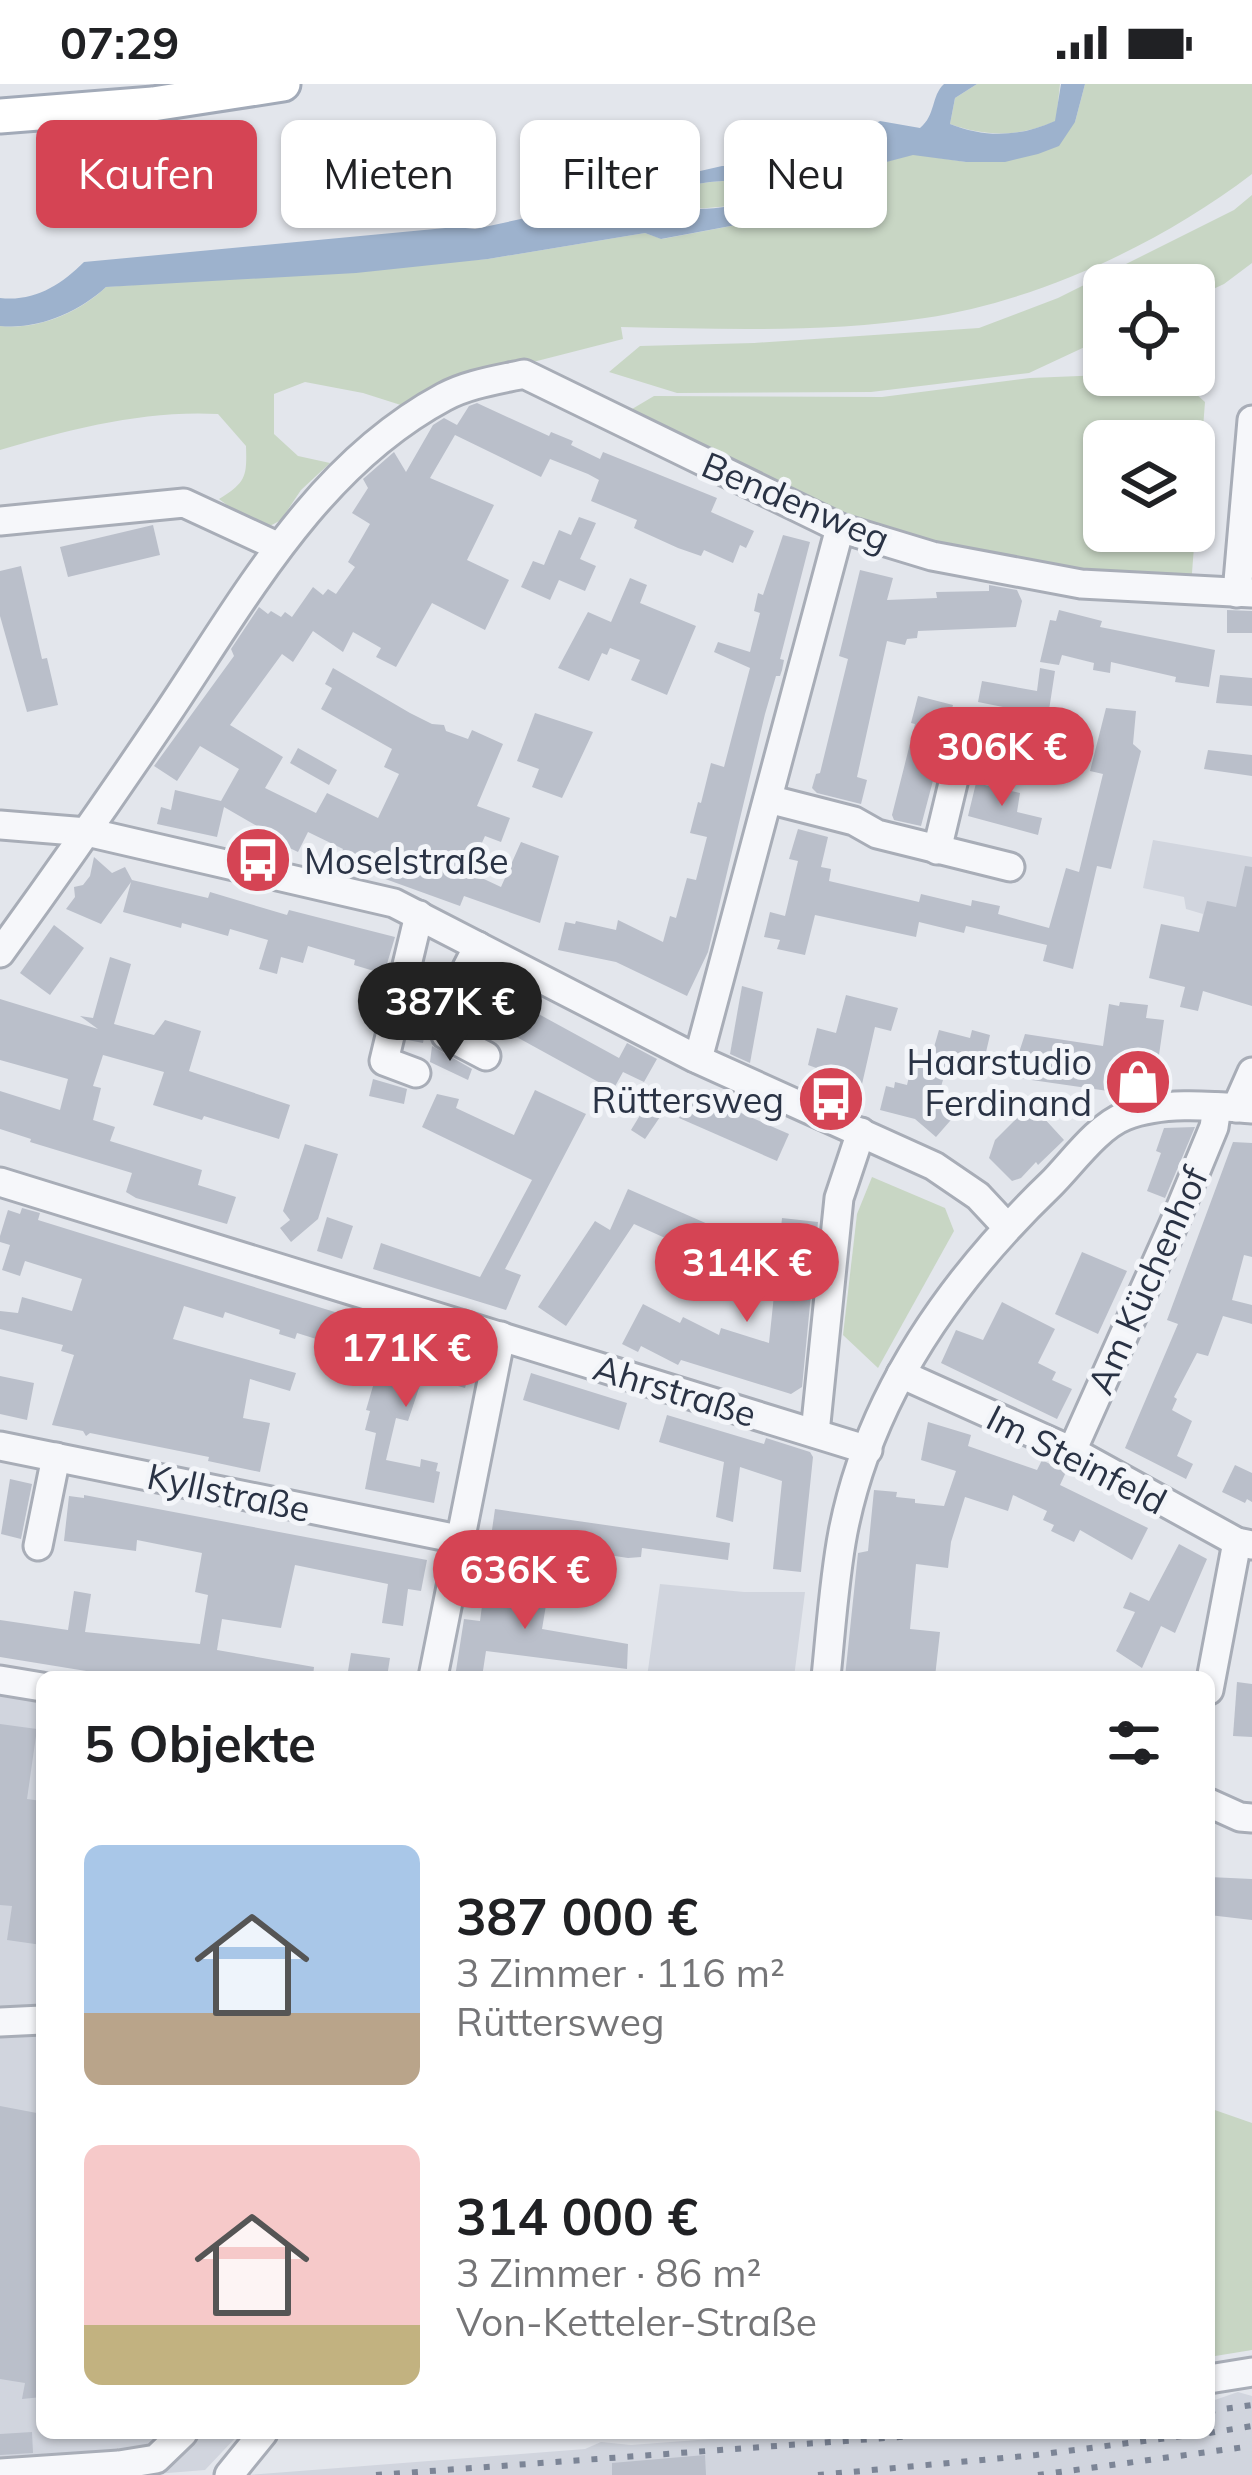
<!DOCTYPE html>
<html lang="de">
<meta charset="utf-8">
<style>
:root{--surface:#fff;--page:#f6f6f6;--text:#202124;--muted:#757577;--accent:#d54454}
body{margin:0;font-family:Mulish,sans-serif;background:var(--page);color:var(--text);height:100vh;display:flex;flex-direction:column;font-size:45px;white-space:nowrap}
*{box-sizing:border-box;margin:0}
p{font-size:39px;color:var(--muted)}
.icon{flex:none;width:66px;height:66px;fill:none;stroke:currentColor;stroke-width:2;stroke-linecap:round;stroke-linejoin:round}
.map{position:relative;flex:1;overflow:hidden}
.details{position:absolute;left:36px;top:1587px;width:1179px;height:768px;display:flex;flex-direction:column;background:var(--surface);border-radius:18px;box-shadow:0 3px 9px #0004}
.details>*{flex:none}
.guide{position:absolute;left:36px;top:36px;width:1182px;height:108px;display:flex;gap:24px}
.fabs{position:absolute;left:1083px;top:180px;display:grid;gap:24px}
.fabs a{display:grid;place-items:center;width:132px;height:132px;border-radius:18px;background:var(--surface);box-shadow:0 3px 9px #0004;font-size:60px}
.price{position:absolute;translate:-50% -102px;padding:0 27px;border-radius:42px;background:var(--accent);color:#fff;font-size:39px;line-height:78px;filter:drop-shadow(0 3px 6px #0008)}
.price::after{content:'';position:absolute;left:50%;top:72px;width:36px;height:27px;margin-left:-18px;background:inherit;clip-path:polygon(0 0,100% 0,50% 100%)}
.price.on{background:#222;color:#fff}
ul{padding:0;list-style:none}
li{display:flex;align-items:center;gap:36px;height:300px;padding:0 48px}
li span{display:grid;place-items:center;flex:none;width:336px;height:240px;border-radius:18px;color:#555}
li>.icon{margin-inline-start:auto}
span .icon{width:144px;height:144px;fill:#fffc;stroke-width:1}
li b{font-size:51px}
h2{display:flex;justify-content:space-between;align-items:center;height:144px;padding:0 48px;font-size:51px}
.pill{padding:0 42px;border-radius:18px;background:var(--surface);box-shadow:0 3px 9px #0004;font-size:42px;line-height:108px}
.pill.on{background:var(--accent);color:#fff}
.status{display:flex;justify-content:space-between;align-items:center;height:84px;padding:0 60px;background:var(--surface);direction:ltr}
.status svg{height:33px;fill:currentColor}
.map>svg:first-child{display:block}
</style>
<div class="status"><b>07:29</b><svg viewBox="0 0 49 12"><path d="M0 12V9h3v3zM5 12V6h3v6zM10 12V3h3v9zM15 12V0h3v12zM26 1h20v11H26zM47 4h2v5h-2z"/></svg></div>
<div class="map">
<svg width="1252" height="2391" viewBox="0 0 1252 2391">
<rect width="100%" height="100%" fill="#e3e6ec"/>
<g fill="#d1d5de">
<path d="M1153,756L1252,773V861L1199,849L1203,830L1186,825L1184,813L1143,804Z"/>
<path d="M660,1500L744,1508H805L794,1593H647Z"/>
<path d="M0,1606L42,1612V2349H240L205,2386L143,2391H0Z"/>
<path d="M1238,2308L1252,2312V2391H249L585,2365L601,2358L631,2361L792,2349H1209V2318Z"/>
</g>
<g fill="#c8d6c4" fill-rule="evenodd">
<path d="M977,0H1060L1056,37C1020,53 986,53 950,40L955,14Z"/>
<path d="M1085,0H1252V90C1160,160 1041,216 925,234C825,249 723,245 621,243L623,255L537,277L491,284L407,323L363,309L305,298L274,310V350L298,372L330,379L301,406L281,436L268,443L247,436L219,415C246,398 247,393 246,362L218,330C144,326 71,345 0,366V242C38,246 79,229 106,203L488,175L645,149L662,155L794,130L861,94L875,81L913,70L966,78L1075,38Z"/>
<path d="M747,95L773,113C732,122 696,130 654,119C673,97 719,98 747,95Z"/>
<path d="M1252,111V179L1224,200L1194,214V201H1104V254L1029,289L871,308L677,309L609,288L640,262L754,259L979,244L1058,214L1234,126Z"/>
<path d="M1104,291H1175L1205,318L1191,502L1073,490L911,457L842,435L627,328L654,312L882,313L1030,294ZM1104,357H1194V447H1104Z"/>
<path d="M872,1093L945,1124L954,1147L878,1284L843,1251L857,1130Z"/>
<path d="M1209,2024L1252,2039V2266L1209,2273Z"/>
</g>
<path fill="#9db2cd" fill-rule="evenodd" d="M944,0H977L955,14L950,40C985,54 1020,53 1055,37L1061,0H1085L1075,38L1059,62L1038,70L1005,78H966L913,71L875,81L861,94L794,130L661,155L645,149L488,175L356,189L106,203C79,228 38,246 0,242V214C34,218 61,201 84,178L456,143L475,145L627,112L661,96L722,82H741L818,104L829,95L836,78L831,62L880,37L920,44C936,31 931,12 944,0ZM746,95L771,113C733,123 694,131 655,119C673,97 719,98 746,95Z"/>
<g fill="#babfca">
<path d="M477,319L549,352L551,348L573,357L571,361L600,375L603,368L717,414L711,428L754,447L746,464L740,461L733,479L704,466L701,472L678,464L634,444L637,436L591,417L599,396L588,390L550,375L541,393L455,351L430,394L494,421L467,476L509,496L485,546L432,519L396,583L376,573L381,564L353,548L343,568L313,547L293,578L282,570L230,641L283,673L265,704L316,729L327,709L378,734L399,690L384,683L392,665L321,625L332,604L325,600L333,584L410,629L432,640L444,641L446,647L468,655L472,646L503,660L477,722L510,734L501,758L485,752L469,788L501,803L521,758L559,772L540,839L464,812L460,822L377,792L339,774L343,765L308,748L298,768L254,747L257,742L224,723L217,753L157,740L161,723L171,726L175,706L221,717L239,685L200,662L177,697L154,682L234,572L231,565L259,523L268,530L271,527L281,533L285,528L292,533L313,503L323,511L328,505L336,510L355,483L348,478L370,440L352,429L368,404L363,395L394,368L406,388L433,341L444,334L457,341L469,322Z"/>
<path d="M579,433L596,439L580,475L596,482L585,507L559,496L550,516L521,503L533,477L544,481L559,446L571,451Z"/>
<path d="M153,441L160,471L68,493L60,463Z"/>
<path d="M783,451L810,458L780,575L784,576L782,586L780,592H776L765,630L708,868L687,912L616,878L558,866L565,838L575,840L576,837L616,846L618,836L663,858L670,832L676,834L687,794L696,796L707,753L690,749L698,718L701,719L711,679L724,683L750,584L714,568L718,558L750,568L760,529L754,527L758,509L763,511Z"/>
<path d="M21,482L42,575L47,574L58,621L27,628L0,532V487Z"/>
<path d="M860,486L893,494L887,516L937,514L936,508L989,507V501L1017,506L1022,517L1016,543L918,547L917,554L907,555L905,561L887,557L857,693L867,696L861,720L817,709L812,704L816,690L820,689L848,575L839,572Z"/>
<path d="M630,494L647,501L640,519L696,542L667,611L631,596L640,576L610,564L607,571L602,569L589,597L558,584L588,528L611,538Z"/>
<path d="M1059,526L1102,537L1100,543L1215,566L1209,603L1175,598L1176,593L1111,578L1110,589L1093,586L1094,579L1062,571L1059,581L1040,578L1050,536L1056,537Z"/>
<path d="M1227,526L1252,527V549H1227Z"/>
<path d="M1040,584L1055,587L1045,652L1029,650L1033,629L978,618L982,597L1037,607Z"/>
<path d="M1220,591L1252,594V622L1216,619Z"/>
<path d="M918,612L953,621L921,742L894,736L892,731L915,640L911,639Z"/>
<path d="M1106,624L1136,627L1133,660L1141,667L1111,785L1097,782L1073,885L1043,877L1047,861L966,842L964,849L919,838L916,853L815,831L805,871L777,865L780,856L764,853L770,828L785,832L798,777L789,775L798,745L828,753L821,783L831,785L829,797L919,818L921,810L971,822L972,816L1000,822L998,830L1049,844L1066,784L1079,788L1088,751L1103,690L1090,687Z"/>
<path d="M535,629L593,648L562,714L532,703L539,685L517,677Z"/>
<path d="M298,664L337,686L329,701L290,679Z"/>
<path d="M1208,666L1252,671V692L1204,685Z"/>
<path d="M976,699L1020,709L1017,728L1042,734L1038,751L968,732Z"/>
<path d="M94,773L112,789L125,783L132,796L208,814L210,808L287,831L289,826L395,853L384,890L354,881L355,876L308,862L303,879L281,873L277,890L259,885L268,856L230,845L228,852L182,839L181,844L123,828L131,798L101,840L66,825L75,813L74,803L83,801L90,792Z"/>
<path d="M1245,782L1252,783V922L1203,907L1198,927L1180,923L1185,903L1149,894L1161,840L1199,848L1207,817L1236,823Z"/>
<path d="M54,841L84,864L50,911L20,889Z"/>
<path d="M110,873L131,880L114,940L154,951L165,936L201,947L189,987L290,1021L279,1055L204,1032L202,1036L153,1021L164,988L103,971L93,1002L101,1004L93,1036L115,1043L110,1057L202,1086L198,1101L236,1113L227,1140L136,1114L126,1108L132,1089L30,1058L31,1055L0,1045V1007L60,1026L68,995L0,976V915L98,945L80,932L93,934Z"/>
<path d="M423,891L441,895L431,916L423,959L408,956Z"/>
<path d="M480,898L619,974L627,959L657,975L644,998L623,988L613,1006L466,925Z"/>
<path d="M742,902L763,908L750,979L730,970Z"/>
<path d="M846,911L898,924L891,947L875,943L860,1009L835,1003L830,999L833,990L808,981L817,944L836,949Z"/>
<path d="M1120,918L1148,921L1146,934L1164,936L1154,1006L1115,1008L1011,993L1025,950L1103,962L1109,920L1119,922Z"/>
<path d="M939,946L970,954L972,946L990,951L983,981L950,972L940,1006L951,1016L948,1020L957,1029L936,1053L915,1035L880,1026L886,1002L894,1004L895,998L907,1001L912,980L928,984Z"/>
<path d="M432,962L472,985L468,996L430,978Z"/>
<path d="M373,995L407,1005L404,1020L369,1012Z"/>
<path d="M535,1006L586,1030L505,1185L521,1191L506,1226L373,1185L381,1159L480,1193L532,1096L422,1043L437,1010L459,1015L456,1024L514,1051Z"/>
<path d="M691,1007L789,1050L777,1077L679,1034Z"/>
<path d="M1031,1020L1064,1056L1038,1081L1036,1078L1021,1094L1012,1097L989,1074L995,1056Z"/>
<path d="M645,1023L660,1033L645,1055L631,1046Z"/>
<path d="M1195,1043L1165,1114L1147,1107L1161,1069L1156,1067L1164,1044Z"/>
<path d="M1233,1058L1252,1059V1173L1244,1171L1232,1216L1252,1221V1240L1223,1232L1208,1272L1197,1269L1174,1313L1177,1315L1172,1326L1192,1337L1177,1372L1193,1380L1186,1395L1125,1364L1178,1240L1167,1236Z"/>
<path d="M305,1060L338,1070L318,1135L291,1158L280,1144L290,1136L283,1127Z"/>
<path d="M628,1105L726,1148L714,1176L634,1140L566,1242L538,1223L595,1137L610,1146Z"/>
<path d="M22,1124L40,1129L38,1136L367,1238L358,1268L297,1249L295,1255L279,1250L280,1246L225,1228L223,1234L184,1222L173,1255L296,1289L290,1307L250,1295L243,1334L270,1339L260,1388L208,1377L209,1373L90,1349L86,1352L83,1347L52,1341L74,1271L61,1267L63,1261L0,1245V1227L18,1229L22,1213L72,1227L82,1195L25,1177L20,1192L2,1186L10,1161L0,1158V1152L8,1126L20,1130Z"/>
<path d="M327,1133L353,1142L342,1175L317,1167Z"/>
<path d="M782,1134L818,1138L802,1303L791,1310L681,1276L678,1281L641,1262L638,1268L622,1260L643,1220L680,1239L683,1233L719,1251L721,1244L769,1259Z"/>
<path d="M1082,1168L1127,1187L1098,1250L1055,1230Z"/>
<path d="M1002,1218L1055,1245L1038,1279L1056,1288L1052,1296L1072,1305L1057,1335L941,1279L956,1246L983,1256Z"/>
<path d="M402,1249L474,1272L465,1304L423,1292L408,1337L396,1334L386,1376L420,1383L421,1375L438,1379L436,1387L440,1388L434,1419L365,1405L376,1349L365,1346L370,1327L366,1326L378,1285L359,1279L364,1263L395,1272Z"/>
<path d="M531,1289L627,1319L619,1346L523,1316Z"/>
<path d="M0,1292L34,1299L27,1336L0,1330Z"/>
<path d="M667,1331L764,1360L766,1354L810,1368L813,1373L801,1488L773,1485L782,1397L740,1383L733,1438L716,1433L724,1378L659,1358Z"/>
<path d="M928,1338L971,1351L968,1362L1037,1386L1042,1376L1066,1388L1060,1401L1148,1444L1132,1476L1080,1446L1074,1458L1051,1447L1054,1441L1043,1436L1047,1427L1013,1411L1008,1427L965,1413L951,1458L948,1484L916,1480L910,1545L940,1548L935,1593H845L858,1469L868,1467L874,1406L897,1408L896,1413L915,1415V1419L944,1422L956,1387L921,1376Z"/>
<path d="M1235,1381L1252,1389V1418L1247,1415L1245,1419L1222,1408Z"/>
<path d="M10,1395L32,1400L21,1455L1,1450Z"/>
<path d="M84,1411L427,1476L421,1507L408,1505L403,1542L382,1539L388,1500L295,1481L281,1544L222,1535L217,1566L314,1583L313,1593H123L0,1573V1536L68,1546L74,1507L91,1510L85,1548L200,1560L208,1511L195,1508L202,1469L137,1456L136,1467L64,1457L69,1412L84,1414Z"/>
<path d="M495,1425L730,1459L728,1476L642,1464L641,1473L628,1474L491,1453Z"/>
<path d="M1179,1460L1207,1475L1175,1549L1161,1542L1142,1584L1116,1567L1135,1528L1123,1524L1130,1508L1149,1517Z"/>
<path d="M487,1484L524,1489L520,1518L546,1521L542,1545L628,1560L627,1585L486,1567L482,1593H455L464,1535L480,1537Z"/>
<path d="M351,1569L390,1574L387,1593H347Z"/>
<path d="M1237,1598L1252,1600V1653L1233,1652Z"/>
<path d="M0,1640L37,1645L27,1715L42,1717V1861L7,1856L12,1822L0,1821Z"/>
<path d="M1209,1793L1252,1795V1836L1209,1831Z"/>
<path d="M0,2022L42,2030V2313L22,2315L25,2299L0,2295Z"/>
<path d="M32,2348L33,2369L0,2371V2350Z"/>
<path d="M705,2371L706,2391H612V2379Z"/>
</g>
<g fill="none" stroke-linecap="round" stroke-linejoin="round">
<defs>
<g id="minor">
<path d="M0,437L184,419L279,463"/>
<path d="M1237,509L1252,336"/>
<path d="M768,715L854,737L877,750L1010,783"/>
<path d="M0,741L87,748L394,819L695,974L934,1082L978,1112L1006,1142"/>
<path d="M937,766L966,645"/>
<path d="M478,862L447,923L446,951L486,972"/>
<path d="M0,869C58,789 114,709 169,627C246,512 317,381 444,313C468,300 497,296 524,290L840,444L932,472L1081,500L1252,509"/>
<path d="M698,975L840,444"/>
<path d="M416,989L384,977L419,831"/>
<path d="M1236,1024L1252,988"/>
<path d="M0,1098L868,1366"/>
<path d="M901,1290L1072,1367L1237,1458L1252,1461"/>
<path d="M815,1349L839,1114L861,1048"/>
<path d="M0,1362L458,1455"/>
<path d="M1072,1367L1176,1135L1214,1043L1217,1023"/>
<path d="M38,1462L56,1373"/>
<path d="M433,1593L501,1252"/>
<path d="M826,1593C831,1545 834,1495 843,1448C870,1310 952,1195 1051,1100C1072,1079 1097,1043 1125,1032C1162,1017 1213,1022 1252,1025"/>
<path d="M0,1596L42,1603"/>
<path d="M1209,1606L1237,1458"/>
<path d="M1209,1719L1240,1733L1252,1734"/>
<path d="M0,1938L42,1936"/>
<path d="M1209,2295L1252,2288"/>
<path d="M0,2389L119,2381L156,2375L183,2349"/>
<path d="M229,2391L263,2349"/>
</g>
<path id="major" d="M0,32L153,20L283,0"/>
</defs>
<use href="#minor" stroke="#a8adb7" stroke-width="33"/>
<use href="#major" stroke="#a2aab8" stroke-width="39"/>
<use href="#minor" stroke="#f6f7fa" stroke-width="27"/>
<use href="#major" stroke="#fff" stroke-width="33"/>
<g stroke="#7c8596" stroke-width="6" stroke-dasharray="6 12" stroke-linecap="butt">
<path d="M1209,2327L1252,2321"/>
<path d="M1209,2349L1252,2342"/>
<path d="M376,2391L955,2349"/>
<path d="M818,2391L1036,2371L1206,2349"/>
<path d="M1038,2391L1252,2362"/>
</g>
</g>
<defs>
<symbol id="bus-disc" viewBox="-11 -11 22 22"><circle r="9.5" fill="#d54454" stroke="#f3f5f9"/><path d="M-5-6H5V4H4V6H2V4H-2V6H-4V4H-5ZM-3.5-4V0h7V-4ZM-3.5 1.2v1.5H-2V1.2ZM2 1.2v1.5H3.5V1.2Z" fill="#fff"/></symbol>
<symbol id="shop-disc" viewBox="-11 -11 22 22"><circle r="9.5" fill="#d54454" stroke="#f3f5f9"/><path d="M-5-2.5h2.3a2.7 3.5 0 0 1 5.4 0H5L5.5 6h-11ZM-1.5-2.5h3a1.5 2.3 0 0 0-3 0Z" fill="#fff"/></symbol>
</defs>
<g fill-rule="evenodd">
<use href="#bus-disc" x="220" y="738" width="76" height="76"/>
<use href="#shop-disc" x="1100" y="960" width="76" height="76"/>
<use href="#bus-disc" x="793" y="977" width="76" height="76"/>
</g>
<g text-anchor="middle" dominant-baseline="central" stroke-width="10" stroke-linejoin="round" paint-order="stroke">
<g font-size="36" fill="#2a3345" stroke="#f3f5f9">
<text transform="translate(796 417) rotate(23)">Bendenweg</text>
<text transform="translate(1147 1196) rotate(-66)">Am Küchenhof</text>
<text transform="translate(675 1306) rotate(17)">Ahrstraße</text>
<text transform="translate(1077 1375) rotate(27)">Im Steinfeld</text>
<text transform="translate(229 1408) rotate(12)">Kyllstraße</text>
</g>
<g font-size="36" fill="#2a3345" stroke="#f3f5f9" text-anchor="end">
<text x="304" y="776" text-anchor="start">Moselstraße</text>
<text x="1092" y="977">Haarstudio<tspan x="1092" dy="41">Ferdinand</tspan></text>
<text x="784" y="1015">Rüttersweg</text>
</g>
</g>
</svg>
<div class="fabs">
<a><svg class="icon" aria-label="locate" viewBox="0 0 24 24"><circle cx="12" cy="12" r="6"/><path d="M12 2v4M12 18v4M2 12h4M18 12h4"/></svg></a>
<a><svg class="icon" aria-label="layers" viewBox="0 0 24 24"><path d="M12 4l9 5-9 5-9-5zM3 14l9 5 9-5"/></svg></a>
</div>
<b class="price" style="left:1002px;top:725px">306K €</b>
<b class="price on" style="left:450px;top:980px">387K €</b>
<b class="price" style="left:747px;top:1241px">314K €</b>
<b class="price" style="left:406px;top:1326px">171K €</b>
<b class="price" style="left:525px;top:1548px">636K €</b>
<div class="guide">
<a class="pill on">Kaufen</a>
<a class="pill">Mieten</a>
<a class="pill">Filter</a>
<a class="pill">Neu</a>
</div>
<section class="details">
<h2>5 Objekte<svg class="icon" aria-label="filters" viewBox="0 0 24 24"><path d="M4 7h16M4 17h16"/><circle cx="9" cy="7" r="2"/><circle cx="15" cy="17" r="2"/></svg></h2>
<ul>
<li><span style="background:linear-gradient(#a9c7e8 70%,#b9a48a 0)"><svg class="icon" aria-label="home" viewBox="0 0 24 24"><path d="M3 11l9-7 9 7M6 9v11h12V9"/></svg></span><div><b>387 000 €</b><p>3 Zimmer · 116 m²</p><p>Rüttersweg</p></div></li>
<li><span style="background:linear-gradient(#f6c9c9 75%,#c2b280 0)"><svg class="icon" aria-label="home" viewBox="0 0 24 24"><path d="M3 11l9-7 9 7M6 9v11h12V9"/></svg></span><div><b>314 000 €</b><p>3 Zimmer · 86 m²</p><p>Von-Ketteler-Straße</p></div></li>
</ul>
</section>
</div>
